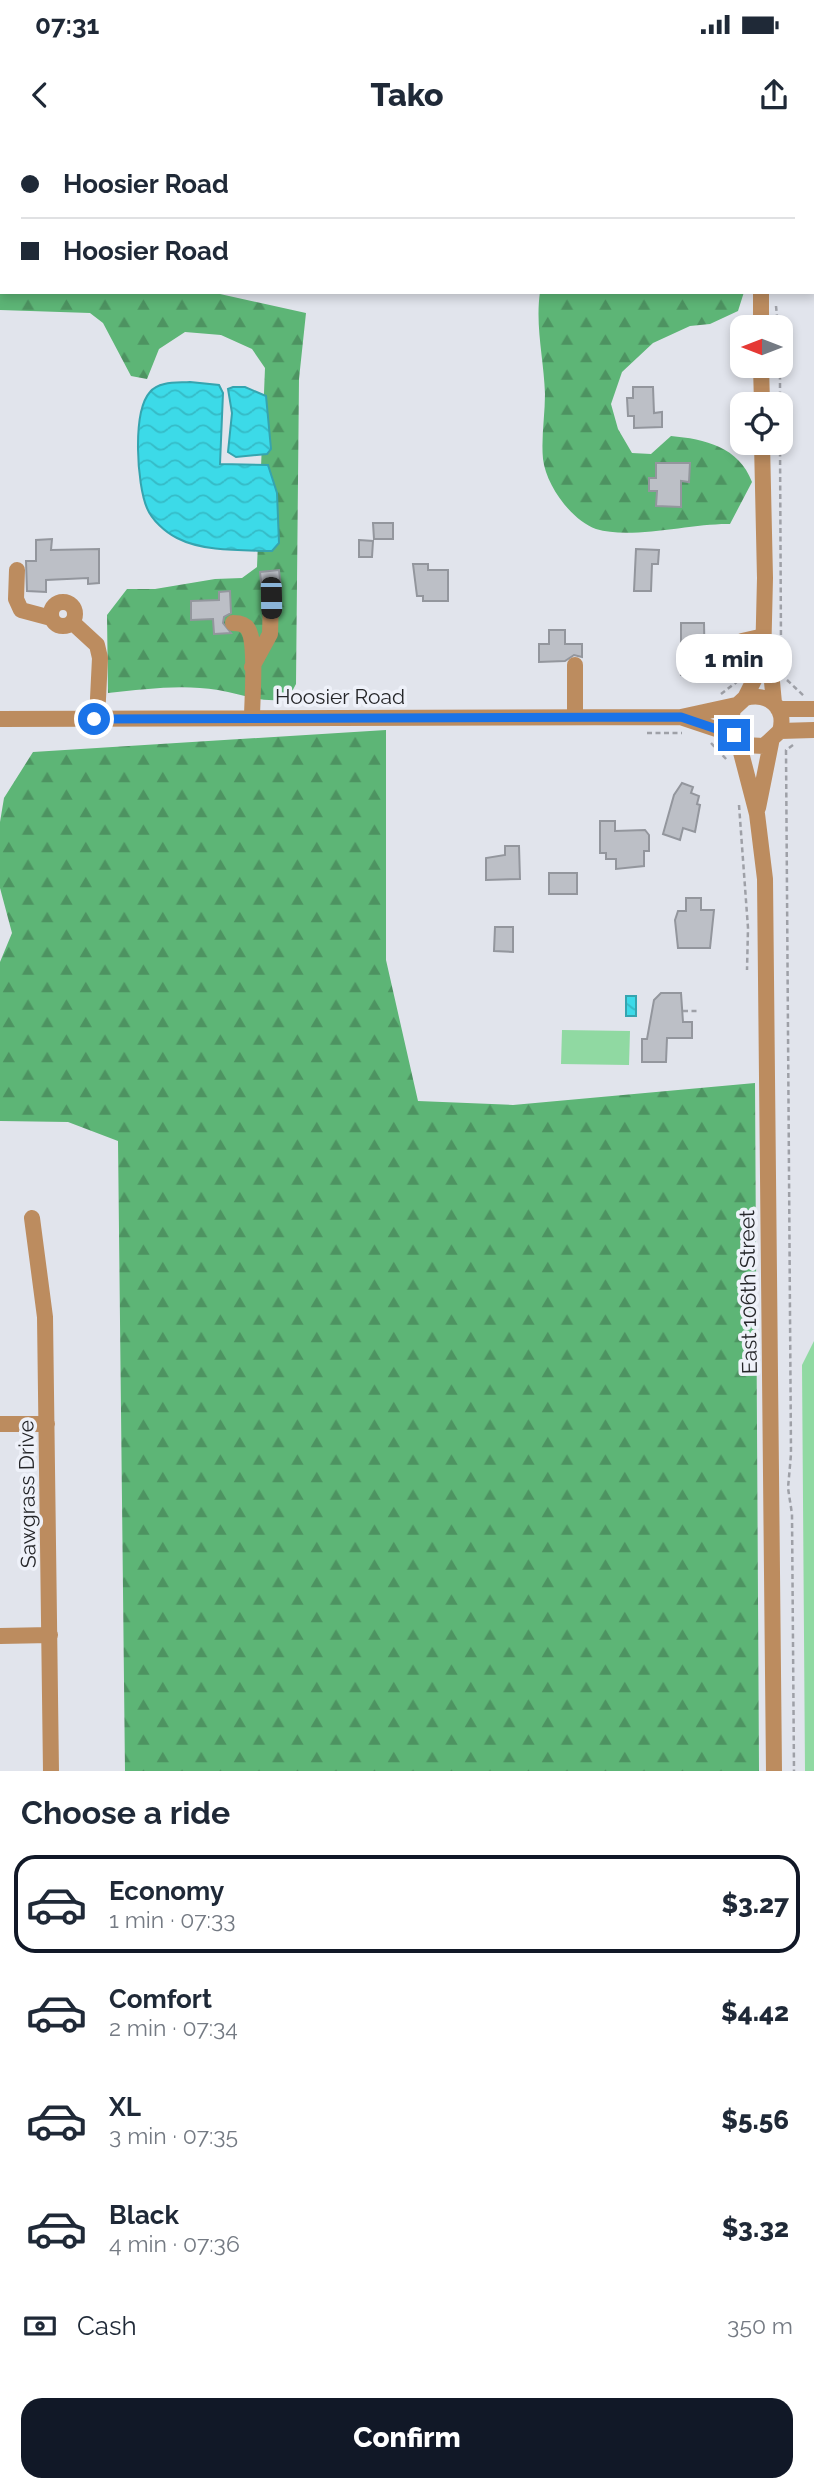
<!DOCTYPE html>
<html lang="en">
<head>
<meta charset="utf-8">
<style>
	body { margin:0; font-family:Raleway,sans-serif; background:#f2f2f3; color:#1f2937; height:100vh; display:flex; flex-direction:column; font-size:26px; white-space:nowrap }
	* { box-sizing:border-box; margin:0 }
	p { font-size:23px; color:#747a83 }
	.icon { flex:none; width:38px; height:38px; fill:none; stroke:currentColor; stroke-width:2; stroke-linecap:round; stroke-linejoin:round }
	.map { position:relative; height:1631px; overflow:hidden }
	.sheet { display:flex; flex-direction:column; background:#fff; flex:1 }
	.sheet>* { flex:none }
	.guide { position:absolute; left:0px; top:0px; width:816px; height:154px; box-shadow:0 4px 10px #0003; display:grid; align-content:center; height:154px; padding:0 21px; background:#fff }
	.needle { width:46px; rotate:270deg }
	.controls { position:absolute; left:730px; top:175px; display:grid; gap:14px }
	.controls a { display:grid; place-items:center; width:63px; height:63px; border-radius:14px; background:#fff; box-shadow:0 4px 10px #0003; font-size:35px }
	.end { position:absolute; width:32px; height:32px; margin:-16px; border:9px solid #1a73e8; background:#fff; box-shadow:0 0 0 4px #fff }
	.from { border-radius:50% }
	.bubble { position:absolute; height:49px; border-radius:21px; background:#fff; box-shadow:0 4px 10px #0003; font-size:23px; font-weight:800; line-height:49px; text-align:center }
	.car { position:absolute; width:21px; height:42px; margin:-21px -10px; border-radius:9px; box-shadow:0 0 5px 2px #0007; background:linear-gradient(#222 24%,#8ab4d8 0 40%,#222 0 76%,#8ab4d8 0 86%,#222 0) }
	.guide b { display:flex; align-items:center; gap:24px; height:66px; font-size:26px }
	.guide b+b { border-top:2px solid #e0e1e3 }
	.guide i { width:18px; height:18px; background:#1f2937 }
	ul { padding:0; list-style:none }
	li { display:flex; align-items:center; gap:21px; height:98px; margin:0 14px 10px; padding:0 7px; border:4px solid transparent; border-radius:21px }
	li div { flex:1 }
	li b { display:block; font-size:26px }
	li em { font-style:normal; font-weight:800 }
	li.current { border-color:#111827 }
	li>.icon { width:63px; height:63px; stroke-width:1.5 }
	h2 { padding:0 21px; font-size:32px; line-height:84px }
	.pay { display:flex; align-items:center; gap:18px; height:77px; padding:0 21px; font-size:26px }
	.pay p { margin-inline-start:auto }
	.cta { display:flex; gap:14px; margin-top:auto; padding:14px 21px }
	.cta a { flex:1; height:80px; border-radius:21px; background:#111827; color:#fff; font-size:28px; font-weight:800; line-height:80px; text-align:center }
	.status { display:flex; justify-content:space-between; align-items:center; height:49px; padding:0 35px; background:#fff; direction:ltr }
	.status svg { height:19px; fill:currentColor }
	header { display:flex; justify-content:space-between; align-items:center; height:91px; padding:0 21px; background:#fff; font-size:32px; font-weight:800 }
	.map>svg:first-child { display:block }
	.grass { fill:#90d9a2 }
	.forest { fill:url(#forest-firs) }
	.water { fill:url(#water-waves); stroke:#35a4af; stroke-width:2 }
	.building { fill:#bcbfc6; stroke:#93969d; stroke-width:2 }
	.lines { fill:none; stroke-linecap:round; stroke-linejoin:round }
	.path { stroke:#9ea0a7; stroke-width:2.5; stroke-dasharray:5 3.5; stroke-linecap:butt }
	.minor { stroke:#bc8c5f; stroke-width:16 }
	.route { stroke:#1a73e8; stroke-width:9 }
	.labels { text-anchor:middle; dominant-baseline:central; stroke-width:7; stroke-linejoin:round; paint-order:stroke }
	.street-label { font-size:21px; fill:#252629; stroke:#eef1f9 }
</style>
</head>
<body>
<div class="status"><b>07:31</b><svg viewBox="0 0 49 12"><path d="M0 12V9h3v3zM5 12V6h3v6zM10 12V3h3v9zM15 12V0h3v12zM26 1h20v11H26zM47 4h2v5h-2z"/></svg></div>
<header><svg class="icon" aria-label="back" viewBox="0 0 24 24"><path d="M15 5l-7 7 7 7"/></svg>Tako<svg class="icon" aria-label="share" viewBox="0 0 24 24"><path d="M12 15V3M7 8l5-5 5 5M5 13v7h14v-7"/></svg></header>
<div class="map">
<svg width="814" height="1631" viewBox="0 0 814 1631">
	<defs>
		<pattern id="forest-firs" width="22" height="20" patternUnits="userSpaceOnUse" patternTransform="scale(1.75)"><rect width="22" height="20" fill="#5db576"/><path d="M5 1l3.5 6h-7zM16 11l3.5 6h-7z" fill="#4d9361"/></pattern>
		<pattern id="water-waves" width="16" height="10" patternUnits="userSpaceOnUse" patternTransform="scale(1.75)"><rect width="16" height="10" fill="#3cdae8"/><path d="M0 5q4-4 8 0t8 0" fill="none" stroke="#35bbc7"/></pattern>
	</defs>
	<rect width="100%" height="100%" fill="#e1e4ec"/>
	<path class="grass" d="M562,890L630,891L629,925L561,924Z
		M814,1201V1631H805L802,1225Z"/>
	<path class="forest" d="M0,111L2,152H211L306,173L299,239L296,544L288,559C263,564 243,554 218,550C182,544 145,549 108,553L107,475L127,449H155L215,439L242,438L257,427L265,228L252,209L221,195L185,192L159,209L147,239L131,236L103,183L90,173L0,170Z
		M540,152H744L738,171L710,184L690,186L653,203L622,232L611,264L618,289L632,313L651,314L671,296C705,299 739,307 752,342L730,384C693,383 631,400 596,389C571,380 546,345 543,319C541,298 545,275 545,254C544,220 535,186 540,152Z
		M386,590V820L418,961L513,965L755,943L759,1631H125L118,1001L68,982L0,981V822L12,793L0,748V682L4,658L33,612Z"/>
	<path class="water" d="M190,242L219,245L223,253L220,324L268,325L277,353L279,403L272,411C242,410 204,412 177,398C165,392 152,380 147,368C137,345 132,272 150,252C159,241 177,243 190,242Z
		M233,247H245L266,256L271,309L267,314L236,317L228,312L232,273L228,249Z
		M626,856H636V876H626Z"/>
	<path class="building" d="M633,247H653L654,273L662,272V287L634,288V276H628L627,258H633Z
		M656,323H690L689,342L681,341V367L656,366L657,351H649V338H656Z
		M373,383H393V399H374Z
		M52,399L51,410L99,409V443L88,444V438L46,440V452L27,451L26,421H36V400Z
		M359,400L373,401L372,417H359Z
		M636,409L659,410L658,424H652L651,451H634Z
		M413,424H428V430H448V461H423V456H417Z
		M279,430L281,449L262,451L260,432Z
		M230,451L231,473L224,477L223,483L231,493L214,494L213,479L191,480V461L219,460V452Z
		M681,483H704L705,535H681Z
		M549,490H565V504H582V517L574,515L565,521L539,522V504H549Z
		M682,643L693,647L691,653L699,656L697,664L700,665L695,692L683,688L680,700L663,694L674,655Z
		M600,681H615V691L645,690L649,695V711H644V726L616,729V719H606V713H600Z
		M505,706H519L520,739L486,740V718L505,715Z
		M549,733H577V754H549Z
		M686,758H701V770H714L710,808H678L675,780L678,771H686Z
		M495,787H513V812L494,811Z
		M661,853H681L683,882H692V898H667L666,922H642V899H647L654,860Z"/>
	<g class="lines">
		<path class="path" d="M776,166L778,187
			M780,226V264
			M780,303L781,505
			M787,540L804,556
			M721,554L738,541
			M647,593H682
			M711,603L728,621
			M793,605L786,610L791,1314L788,1348L792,1374L794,1631
			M739,665L748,788L747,830
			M683,871H699"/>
		<path class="minor" d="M759,0V2
			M324,2V0
			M761,152V187
			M761,226L762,264
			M17,430L16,459L21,470L51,478
			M51 474a12 12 0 1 1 24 0a12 12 0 1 1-24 0Z
			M72,482L97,505L100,518L97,579
			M233,483C239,483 245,484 248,489C257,503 252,559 252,578
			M769,510L774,563
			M575,525V577
			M252,527L270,494L271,458
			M722,527L742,501L764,496
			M745,558C768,552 787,567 780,591L764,606L744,605L733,594L730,586L733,569L745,558L763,522L765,438L762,303
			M778,569H814
			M683,578L734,595
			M0,579L681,577L736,565
			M780,591L814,590
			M738,601L757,674L765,739L774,1631
			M758,668L771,603
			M32,1078L45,1177L51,1631
			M0,1284H47
			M0,1496L50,1495"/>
	</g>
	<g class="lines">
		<path class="route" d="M94,579L681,577L734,595"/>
	</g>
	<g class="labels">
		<g class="street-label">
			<text x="340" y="556">Hoosier Road</text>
			<text transform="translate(748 1152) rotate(-91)">East 106th Street</text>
			<text transform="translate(27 1354) rotate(-91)">Sawgrass Drive</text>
		</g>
	</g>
</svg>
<div class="controls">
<a><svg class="needle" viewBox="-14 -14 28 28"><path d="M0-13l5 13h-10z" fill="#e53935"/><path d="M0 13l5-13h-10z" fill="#747a83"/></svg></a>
<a><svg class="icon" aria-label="locate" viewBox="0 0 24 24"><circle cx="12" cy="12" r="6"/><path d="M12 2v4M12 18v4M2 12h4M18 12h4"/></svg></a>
</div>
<i class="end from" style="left:94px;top:579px"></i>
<i class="end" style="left:734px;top:595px"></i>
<div class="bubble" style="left:676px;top:494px;width:116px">1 min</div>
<i class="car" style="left:271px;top:458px;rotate:179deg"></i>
<div class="guide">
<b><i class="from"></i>Hoosier Road</b>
<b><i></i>Hoosier Road</b>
</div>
</div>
<section class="sheet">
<h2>Choose a ride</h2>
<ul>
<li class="current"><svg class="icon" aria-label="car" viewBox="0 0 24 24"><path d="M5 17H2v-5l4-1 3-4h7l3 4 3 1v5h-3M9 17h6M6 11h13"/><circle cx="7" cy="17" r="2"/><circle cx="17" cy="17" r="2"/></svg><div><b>Economy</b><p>1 min · 07:33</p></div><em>$3.27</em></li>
<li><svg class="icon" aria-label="car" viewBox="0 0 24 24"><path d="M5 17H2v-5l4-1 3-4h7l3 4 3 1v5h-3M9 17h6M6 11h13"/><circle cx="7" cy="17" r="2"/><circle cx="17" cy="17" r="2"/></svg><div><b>Comfort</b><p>2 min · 07:34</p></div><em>$4.42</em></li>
<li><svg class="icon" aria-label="car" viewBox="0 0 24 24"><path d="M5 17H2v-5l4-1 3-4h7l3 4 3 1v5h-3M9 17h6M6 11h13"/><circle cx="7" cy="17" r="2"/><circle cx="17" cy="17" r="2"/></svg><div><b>XL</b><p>3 min · 07:35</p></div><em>$5.56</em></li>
<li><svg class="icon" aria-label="car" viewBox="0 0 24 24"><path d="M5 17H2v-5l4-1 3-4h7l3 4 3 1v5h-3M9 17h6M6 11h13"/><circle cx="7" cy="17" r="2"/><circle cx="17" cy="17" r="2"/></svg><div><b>Black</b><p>4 min · 07:36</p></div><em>$3.32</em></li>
</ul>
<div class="pay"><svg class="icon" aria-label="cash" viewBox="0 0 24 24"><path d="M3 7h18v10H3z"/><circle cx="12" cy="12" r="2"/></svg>Cash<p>350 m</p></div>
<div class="cta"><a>Confirm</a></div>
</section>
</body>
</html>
